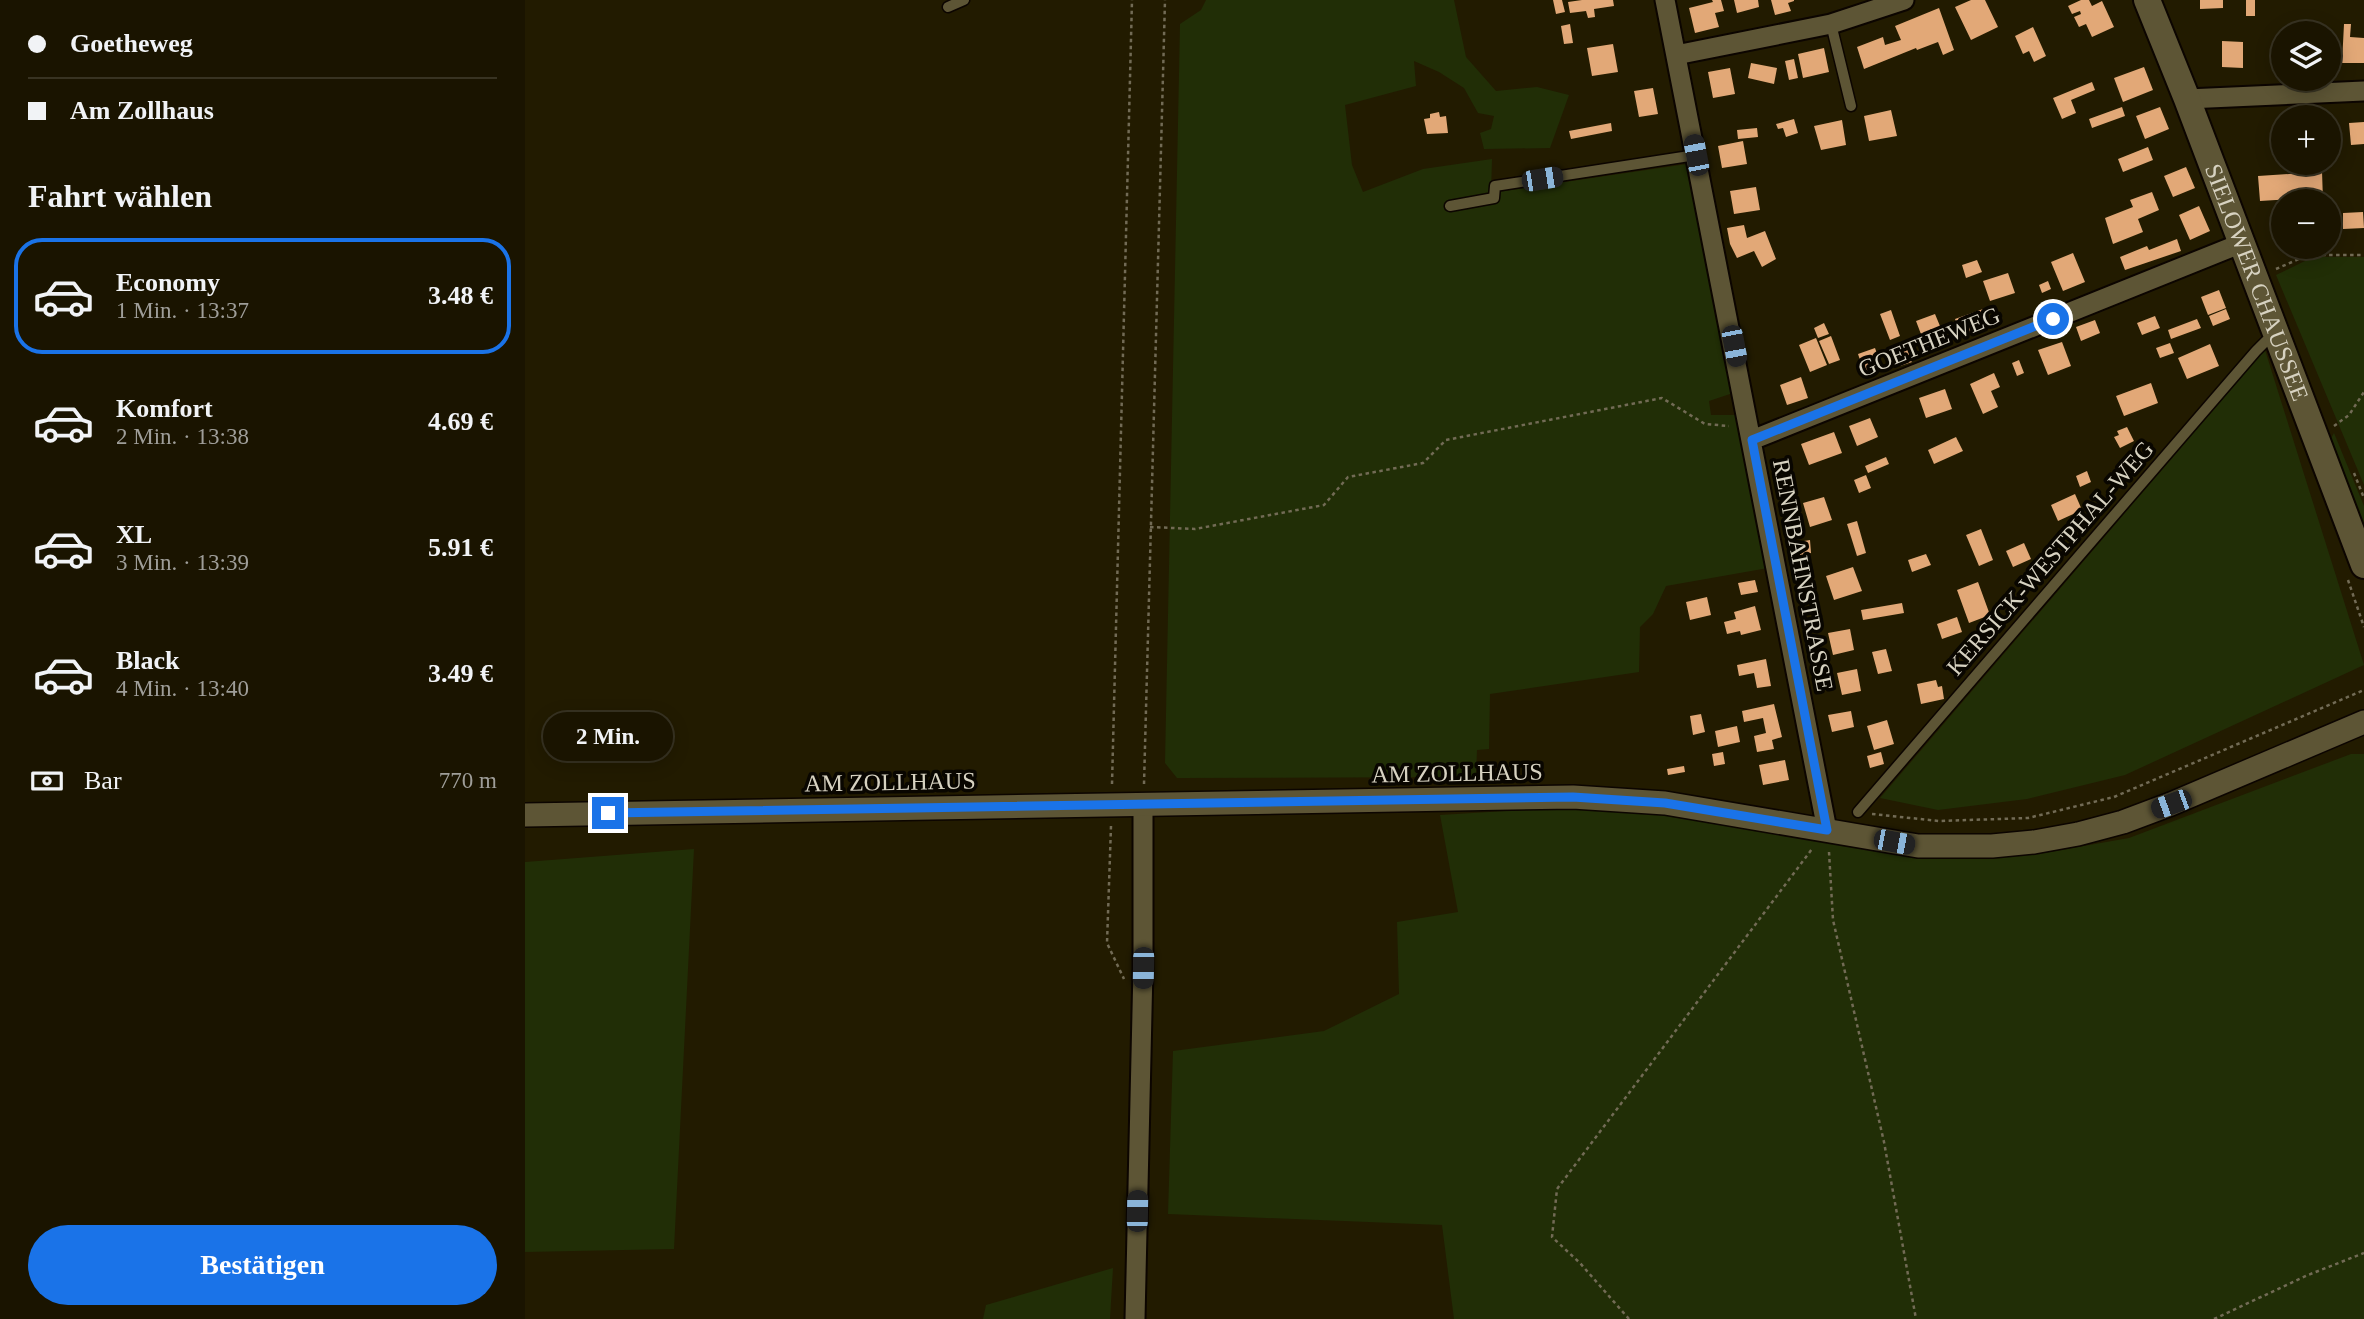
<!DOCTYPE html>
<html lang="de">
<head>
<meta charset="utf-8">
<style>
	body { margin:0; font-family:Georgia,serif; background:#27210f; color:#f1f3f6; height:100vh; display:flex; flex-direction:column; font-size:26px; white-space:nowrap }
	* { box-sizing:border-box; margin:0 }
	p { font-size:23px; color:#9f9e99 }
	.icon { flex:none; width:38px; height:38px; fill:none; stroke:currentColor; stroke-width:2; stroke-linecap:round; stroke-linejoin:round }
	.map { position:relative; flex:1; overflow:hidden }
	.panel { display:flex; flex-direction:column; background:#1a1400; width:525px }
	.panel>* { flex:none }
	.banner { display:grid; align-content:center; height:154px; padding:0 28px; background:#1a1400 }
	.fabs { position:absolute; left:1746px; top:21px; display:grid; gap:14px }
	.fabs a { display:grid; place-items:center; width:70px; height:70px; border-radius:50%; background:#1a1400; box-shadow:0 4px 18px #0003,0 0 0 2px #383322; font-size:35px }
	.end { position:absolute; width:32px; height:32px; margin:-16px; border:9px solid #1a73e8; background:#fff; box-shadow:0 0 0 4px #fff }
	.from { border-radius:50% }
	.bubble { position:absolute; height:49px; border-radius:24px; background:#1a1400; box-shadow:0 4px 18px #0003,0 0 0 2px #383322; font-size:23px; font-weight:700; line-height:49px; text-align:center }
	.car { position:absolute; width:21px; height:42px; margin:-21px -10px; border-radius:9px; box-shadow:0 0 5px 2px #0007; background:linear-gradient(#222 24%,#8ab4d8 0 40%,#222 0 76%,#8ab4d8 0 86%,#222 0) }
	.banner b { display:flex; align-items:center; gap:24px; height:66px; font-size:26px }
	.banner b+b { border-top:2px solid #383322 }
	.banner i { width:18px; height:18px; background:#f1f3f6 }
	ul { padding:0; list-style:none }
	li { display:flex; align-items:center; gap:21px; height:116px; margin:0 14px 10px; padding:0 14px; border:4px solid transparent; border-radius:28px }
	li div { flex:1 }
	li b { display:block; font-size:26px }
	li em { font-style:normal; font-weight:700 }
	li.active { border-color:#1a73e8 }
	li>.icon { width:63px; height:63px; stroke-width:1.5 }
	h2 { padding:0 28px; font-size:32px; line-height:84px }
	.pay { display:flex; align-items:center; gap:18px; height:77px; padding:0 28px; font-size:26px }
	.pay p { margin-inline-start:auto }
	.cta { display:flex; gap:14px; margin-top:auto; padding:14px 28px }
	.cta a { flex:1; height:80px; border-radius:42px; background:#1a73e8; color:#fff; font-size:28px; font-weight:700; line-height:80px; text-align:center }
	main { display:flex; flex:1; min-height:0 }
	.map>svg:first-child { display:block }
	.green { fill:#212e06 }
	.building { fill:#e2a877 }
	.lines { fill:none; stroke-linecap:round; stroke-linejoin:round }
	.service-casing { stroke:#0c0500; stroke-width:13 }
	.minor-casing { stroke:#0c0500; stroke-width:23 }
	.tertiary-casing { stroke:#0c0500; stroke-width:26 }
	.secondary-casing { stroke:#0c0500; stroke-width:30 }
	.path { stroke:#726b55; stroke-width:2.5; stroke-dasharray:3.5 3.5; stroke-linecap:butt }
	.service { stroke:#5d5535; stroke-width:10 }
	.minor { stroke:#5d5535; stroke-width:19 }
	.tertiary { stroke:#5d5535; stroke-width:23 }
	.secondary { stroke:#5d5535; stroke-width:26 }
	.route { stroke:#1a73e8; stroke-width:9 }
	.labels { text-anchor:middle; dominant-baseline:central; stroke-width:7; stroke-linejoin:round; paint-order:stroke }
	.street-label { font-size:24px; fill:#d7d2c1; stroke:#090600 }
</style>
</head>
<body>
<main>
<section class="panel">
<div class="banner">
<b><i class="from"></i>Goetheweg</b>
<b><i></i>Am Zollhaus</b>
</div>
<h2>Fahrt wählen</h2>
<ul>
<li class="active"><svg class="icon" aria-label="car" viewBox="0 0 24 24"><path d="M5 17H2v-5l4-1 3-4h7l3 4 3 1v5h-3M9 17h6M6 11h13"/><circle cx="7" cy="17" r="2"/><circle cx="17" cy="17" r="2"/></svg><div><b>Economy</b><p>1 Min. · 13:37</p></div><em>3.48 €</em></li>
<li><svg class="icon" aria-label="car" viewBox="0 0 24 24"><path d="M5 17H2v-5l4-1 3-4h7l3 4 3 1v5h-3M9 17h6M6 11h13"/><circle cx="7" cy="17" r="2"/><circle cx="17" cy="17" r="2"/></svg><div><b>Komfort</b><p>2 Min. · 13:38</p></div><em>4.69 €</em></li>
<li><svg class="icon" aria-label="car" viewBox="0 0 24 24"><path d="M5 17H2v-5l4-1 3-4h7l3 4 3 1v5h-3M9 17h6M6 11h13"/><circle cx="7" cy="17" r="2"/><circle cx="17" cy="17" r="2"/></svg><div><b>XL</b><p>3 Min. · 13:39</p></div><em>5.91 €</em></li>
<li><svg class="icon" aria-label="car" viewBox="0 0 24 24"><path d="M5 17H2v-5l4-1 3-4h7l3 4 3 1v5h-3M9 17h6M6 11h13"/><circle cx="7" cy="17" r="2"/><circle cx="17" cy="17" r="2"/></svg><div><b>Black</b><p>4 Min. · 13:40</p></div><em>3.49 €</em></li>
</ul>
<div class="pay"><svg class="icon" aria-label="cash" viewBox="0 0 24 24"><path d="M3 7h18v10H3z"/><circle cx="12" cy="12" r="2"/></svg>Bar<p>770 m</p></div>
<div class="cta"><a>Bestätigen</a></div>
</section>
<div class="map">
<svg width="1839" height="1319" viewBox="0 0 1839 1319">
	<rect width="100%" height="100%" fill="#221b00"/>
	<path class="green" d="M681,0H929L941,57L971,91L1012,87L1044,95L1025,148L959,149L955,133L966,129L969,116L953,113L939,88L914,72L889,61L891,86L820,105L827,165L838,192L898,169L967,159L966,193L1162,164L1208,393L1184,401L1186,415H1213L1243,568L1141,586L1128,614L1115,627L1114,672L965,694L964,749L952,750L951,777L652,778L640,763L655,24L676,10Z
		M1788,257H1839V485L1751,275Z
		M1740,350L1839,665L1600,775L1502,799L1413,810L1355,798Z
		M1809,433L1839,506V525L1805,440Z
		M1826,754H1839V1319H929L917,1225L643,1214L648,1051L799,1031L874,994L872,922L933,912L915,815L1063,806L1181,817L1296,839L1435,859L1519,853L1604,838Z
		M169,849L149,1249L0,1252V862Z
		M588,1268L585,1319H458L461,1305Z"/>
	<path class="building" d="M1028,0H1037L1040,12L1031,14Z
		M1057,0H1088L1089,6L1069,9L1070,17L1063,18L1061,11L1045,13L1043,2Z
		M1187,0H1196L1199,11L1190,13L1194,27L1170,33L1164,8L1188,2Z
		M1209,0H1233L1234,7L1212,13Z
		M1246,0H1269V1L1263,3L1266,11L1250,15Z
		M1446,0H1460L1473,27L1446,40L1430,7Z
		M1556,0H1564L1567,6L1577,1L1589,27L1567,37L1561,24L1554,27L1549,17L1556,14L1555,11L1547,14L1543,6Z
		M1675,0H1698V8L1675,9Z
		M1721,0H1730V16H1721Z
		M1414,8L1429,50L1418,55L1413,42L1392,50L1391,48L1339,69L1332,47L1358,37L1360,45L1376,40L1370,26Z
		M1045,24L1048,43L1039,44L1036,26Z
		M1819,24H1826L1825,37L1839,38V63H1817Z
		M1508,27L1521,56L1509,62L1504,51L1498,54L1490,36Z
		M1697,41L1718,42V68L1697,67Z
		M1088,44L1093,72L1067,76L1062,48Z
		M1749,47H1759V67H1749Z
		M1299,48L1304,72L1278,78L1273,54Z
		M1269,59L1273,78L1264,80L1260,61Z
		M1226,63L1252,68L1249,84L1223,78Z
		M1619,67L1628,90L1598,102L1589,78Z
		M1205,68L1210,94L1188,98L1183,72Z
		M1567,82L1570,90L1546,100L1551,113L1537,119L1528,98Z
		M1128,88L1133,114L1114,117L1109,91Z
		M1597,107L1600,116L1567,128L1564,119Z
		M1635,107L1644,129L1620,139L1611,116Z
		M1366,110L1372,136L1344,141L1339,116Z
		M914,112L915,117L921,116L923,133L902,134L899,119L905,118V114Z
		M1269,119L1273,133L1261,137L1258,128L1253,129L1251,124Z
		M1317,120L1321,145L1296,150L1289,126Z
		M1839,122V144L1826,145L1824,123Z
		M1086,123L1087,131L1046,139L1044,131Z
		M1749,127H1759V153L1750,154Z
		M1232,128L1233,137L1213,139L1212,130Z
		M1218,141L1222,164L1197,168L1193,146Z
		M1623,147L1628,160L1598,172L1593,159Z
		M1792,165V171H1797L1798,201H1768V199L1735,201L1733,176L1778,173V166Z
		M1661,167L1670,188L1648,197L1639,176Z
		M1231,187L1235,210L1209,214L1205,191Z
		M1627,192L1634,210L1613,219L1618,232L1588,244L1580,218L1608,207L1605,200Z
		M1674,206L1685,231L1665,240L1654,215Z
		M1838,212L1839,228L1818,229V213Z
		M1219,225L1222,238L1240,231L1251,259L1237,267L1229,251L1212,258L1205,244L1202,228Z
		M1652,239L1656,251L1600,270L1595,257L1622,246L1624,250Z
		M1548,253L1560,282L1538,291L1526,262Z
		M1452,260L1457,272L1441,278L1437,265Z
		M1483,273L1490,293L1465,301L1458,281Z
		M1523,281L1526,289L1517,293L1514,285Z
		M1694,290L1701,308L1683,315L1676,297Z
		M1458,309L1464,325L1436,336L1430,319Z
		M1701,309L1705,319L1688,326L1684,316Z
		M1366,310L1375,336L1365,340L1355,314Z
		M1410,314L1422,343L1402,350L1391,321Z
		M1630,316L1635,328L1617,335L1612,323Z
		M1672,319L1676,328L1646,339L1643,330Z
		M1570,320L1575,333L1556,341L1551,327Z
		M1299,323L1304,334L1293,338L1289,328Z
		M1306,336L1315,360L1304,364L1294,341Z
		M1291,338L1302,365L1285,372L1274,345Z
		M1537,342L1546,366L1523,375L1513,350Z
		M1645,343L1649,353L1635,358L1631,348Z
		M1381,344L1387,362L1375,366L1369,347Z
		M1685,344L1694,366L1662,379L1653,358Z
		M1350,348L1357,368L1340,375L1333,354Z
		M1494,360L1499,373L1492,376L1487,363Z
		M1469,373L1475,387L1466,391L1473,407L1458,414L1445,384Z
		M1276,377L1283,398L1262,405L1255,385Z
		M1626,383L1633,403L1599,416L1591,396Z
		M1420,389L1427,409L1401,418L1394,398Z
		M1345,418L1353,437L1332,446L1324,426Z
		M1602,427L1609,441L1595,448L1589,437L1594,435L1592,431Z
		M1309,432L1317,453L1284,465L1276,444Z
		M1431,437L1438,451L1409,464L1403,450Z
		M1361,457L1364,464L1343,473L1340,466Z
		M1562,471L1566,482L1555,487L1551,476Z
		M1341,475L1346,488L1334,493L1329,480Z
		M1550,494L1557,510L1533,521L1526,505Z
		M1299,497L1307,520L1285,527L1278,503Z
		M1332,521L1341,553L1332,556L1322,524Z
		M1456,529L1468,560L1454,566L1441,535Z
		M1285,540L1286,553L1275,555L1273,542Z
		M1499,543L1506,559L1488,567L1481,551Z
		M1401,554L1406,565L1387,572L1383,560Z
		M1328,567L1337,591L1309,600L1301,576Z
		M1230,580L1233,592L1216,595L1213,583Z
		M1453,582L1465,615L1444,623L1432,590Z
		M1182,597L1186,615L1165,620L1161,602Z
		M1377,603L1379,613L1338,620L1336,610Z
		M1230,606L1236,630L1216,635L1215,631L1202,634L1199,622L1211,619L1209,612Z
		M1432,617L1437,632L1417,639L1412,624Z
		M1325,629L1329,650L1308,655L1303,633Z
		M1361,649L1367,671L1353,674L1347,652Z
		M1241,659L1246,686L1232,688L1229,673L1214,676L1212,665Z
		M1332,669L1336,691L1317,695L1312,673Z
		M1411,680L1413,687L1417,686L1419,699L1396,704L1392,684Z
		M1249,704L1257,737L1247,740L1249,749L1232,752L1229,736L1241,733L1238,718L1219,722L1217,711Z
		M1326,711L1329,727L1307,732L1303,715Z
		M1176,714L1180,732L1168,735L1165,716Z
		M1362,720L1369,744L1349,750L1342,726Z
		M1212,726L1215,742L1193,747L1190,731Z
		M1198,752L1200,764L1189,766L1187,754Z
		M1356,752L1359,764L1345,768L1342,756Z
		M1260,760L1264,780L1238,785L1234,765Z
		M1159,766L1160,772L1143,775L1142,769Z"/>
	<g class="lines">
		<defs>
			<path id="service" d="M423,7L439,0
				M1306,24L1326,106
				M925,206L969,198L970,186L1171,155
				M1333,812L1731,351L1741,341L1752,336"/>
			<path id="minor" d="M1140,0L1302,830
				M1151,55L1306,24L1379,0
				M1662,99L1839,91
				M1227,440L1717,243
				M610,1319L618,968V804"/>
			<path id="tertiary" d="M0,815L1048,797L1140,803L1393,846H1467L1509,842L1553,834L1598,822L1646,804L1839,722"/>
			<g id="secondary">
				<path id="s1" d="M1622,0L1662,99L1839,565"/>
			</g>
		</defs>
		<use href="#service" class="service-casing"/>
		<use href="#minor" class="minor-casing"/>
		<use href="#tertiary" class="tertiary-casing"/>
		<use href="#secondary" class="secondary-casing"/>
		<path class="path" d="M1751,269L1783,255H1839
			M1809,426L1824,415L1839,392
			M1829,473L1839,498
			M625,527L670,529L799,505L823,477L898,463L921,440L1137,398L1180,424L1204,426
			M1823,580L1839,627
			M587,784L607,0
			M619,784L640,0
			M1347,814L1414,821L1503,818L1589,797L1839,690
			M586,826L582,943L599,979
			M1304,852L1308,920L1359,1142L1391,1319
			M1104,1319L1055,1263L1027,1237L1032,1189L1287,849
			M1689,1319L1783,1275L1839,1253"/>
		<use href="#service" class="service"/>
		<use href="#minor" class="minor"/>
		<use href="#tertiary" class="tertiary"/>
		<use href="#secondary" class="secondary"/>
	</g>
	<g class="lines">
		<path class="route" d="M83,813L1048,797L1140,803L1302,830L1227,440L1528,319"/>
	</g>
	<g class="labels">
		<g class="street-label">
			<text stroke="none"><textPath href="#s1" startOffset="303">SIELOWER CHAUSSEE</textPath></text>
			<text transform="translate(1404 342) rotate(-22)">GOETHEWEG</text>
			<text transform="translate(1525 558) rotate(-49)">KERSICK-WESTPHAL-WEG</text>
			<text transform="translate(1278 575) rotate(79)">RENNBAHNSTRASSE</text>
			<text transform="translate(932 773) rotate(-1)">AM ZOLLHAUS</text>
			<text transform="translate(365 782) rotate(-1)">AM ZOLLHAUS</text>
		</g>
	</g>
</svg>
<div class="fabs">
<a><svg class="icon" aria-label="layers" viewBox="0 0 24 24"><path d="M12 4l9 5-9 5-9-5zM3 14l9 5 9-5"/></svg></a>
<a>+</a>
<a>−</a>
</div>
<i class="end from" style="left:1528px;top:319px"></i>
<i class="end" style="left:83px;top:813px"></i>
<div class="bubble" style="left:18px;top:712px;width:130px">2 Min.</div>
<i class="car" style="left:1171px;top:155px;rotate:349deg"></i>
<i class="car" style="left:1017px;top:179px;rotate:81deg"></i>
<i class="car" style="left:1209px;top:346px;rotate:169deg"></i>
<i class="car" style="left:1646px;top:804px;rotate:250deg"></i>
<i class="car" style="left:1369px;top:842px;rotate:101deg"></i>
<i class="car" style="left:618px;top:968px;rotate:181deg"></i>
<i class="car" style="left:612px;top:1211px;rotate:1deg"></i>
</div>
</main>
</body>
</html>
